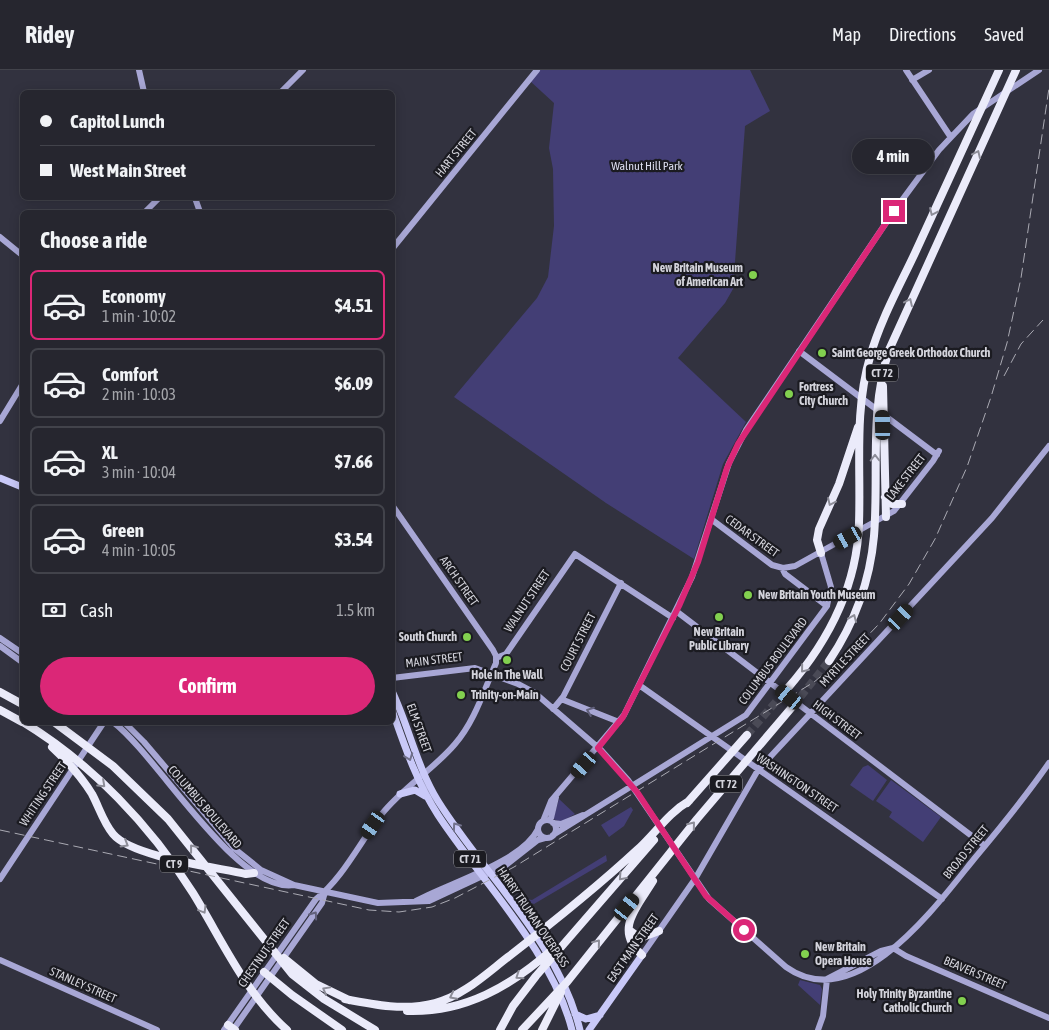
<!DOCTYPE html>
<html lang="en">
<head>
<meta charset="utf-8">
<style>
	body { margin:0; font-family:"Asap Condensed",sans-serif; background:#2e2e37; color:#f1f3f6; height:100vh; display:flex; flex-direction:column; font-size:19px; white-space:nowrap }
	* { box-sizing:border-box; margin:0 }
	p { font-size:16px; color:#a4a5aa }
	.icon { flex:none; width:28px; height:28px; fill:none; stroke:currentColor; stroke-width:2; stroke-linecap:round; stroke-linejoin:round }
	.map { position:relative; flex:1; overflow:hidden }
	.side { position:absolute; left:20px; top:140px; width:375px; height:515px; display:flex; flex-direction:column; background:#26262f; border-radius:8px; box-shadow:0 2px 12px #0003,0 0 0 1px #42434b }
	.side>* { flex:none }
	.guide { position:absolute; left:20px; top:20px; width:375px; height:110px; border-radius:8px; box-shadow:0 2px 12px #0003,0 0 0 1px #42434b; display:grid; align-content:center; height:110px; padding:0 20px; background:#26262f }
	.end { position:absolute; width:22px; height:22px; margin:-11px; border:6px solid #db2777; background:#fff; box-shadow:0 0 0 2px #fff }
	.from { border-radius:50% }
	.bubble { position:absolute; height:35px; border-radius:18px; background:#26262f; box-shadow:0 2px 12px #0003,0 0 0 1px #42434b; font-size:16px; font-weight:700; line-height:35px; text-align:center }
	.car { position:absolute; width:15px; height:30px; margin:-15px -8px; border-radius:6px; box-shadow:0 0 4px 1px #0007; background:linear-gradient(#222 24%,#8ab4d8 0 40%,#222 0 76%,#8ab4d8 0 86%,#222 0) }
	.guide b { display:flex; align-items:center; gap:18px; height:48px; font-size:19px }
	.guide b+b { border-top:1px solid #42434b }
	.guide i { width:12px; height:12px; background:#f1f3f6 }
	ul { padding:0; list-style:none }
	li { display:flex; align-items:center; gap:15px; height:70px; margin:0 10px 8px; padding:0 10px; border:2px solid #42434b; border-radius:8px }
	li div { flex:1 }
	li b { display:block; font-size:19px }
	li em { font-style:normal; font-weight:700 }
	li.current { border-color:#db2777 }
	li>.icon { width:45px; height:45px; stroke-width:1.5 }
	h2 { padding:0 20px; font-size:22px; line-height:60px }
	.pay { display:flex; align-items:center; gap:12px; height:55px; padding:0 20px; font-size:19px }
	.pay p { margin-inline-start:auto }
	.primary-button { display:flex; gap:10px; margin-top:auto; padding:10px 20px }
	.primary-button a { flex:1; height:58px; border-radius:30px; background:#db2777; color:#fff; font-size:20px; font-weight:700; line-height:58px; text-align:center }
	header { display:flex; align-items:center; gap:30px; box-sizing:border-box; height:70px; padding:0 25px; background:#26262f; border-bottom:1px solid #42434b }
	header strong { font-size:24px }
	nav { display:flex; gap:28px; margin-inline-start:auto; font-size:18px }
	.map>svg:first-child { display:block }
	.green { fill:#433e75 }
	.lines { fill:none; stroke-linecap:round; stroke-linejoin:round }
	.highway-tunnel { stroke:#4a4a56; stroke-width:8; stroke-dasharray:8 4; stroke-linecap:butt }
	.secondary { stroke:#a8a7d5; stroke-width:6 }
	.primary { stroke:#c9c9f8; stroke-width:7 }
	.highway { stroke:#ebebfa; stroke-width:8 }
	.rail { stroke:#aaaab3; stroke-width:1; stroke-dasharray:10 5; stroke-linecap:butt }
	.oneway { stroke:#8d8d98 }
	.oneway2 { stroke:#62617b }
	.oneway3 { stroke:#72728c }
	.route { stroke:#db2777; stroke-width:6 }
	.poi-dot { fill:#82d04f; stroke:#1b1b21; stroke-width:2 }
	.labels { text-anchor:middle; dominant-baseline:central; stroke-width:4.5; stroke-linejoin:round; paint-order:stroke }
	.shield { fill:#1b1b21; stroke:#9c9ca3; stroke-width:1 }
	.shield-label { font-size:11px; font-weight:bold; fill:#d3d3db }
	.street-label { font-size:12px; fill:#d3d3db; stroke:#1b1b21 }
	.park-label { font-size:12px; fill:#dcddef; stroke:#1b1b21 }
	.poi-label { font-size:12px; font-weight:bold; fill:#d3d3db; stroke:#1b1b21; text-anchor:start }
</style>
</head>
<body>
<header>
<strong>Ridey</strong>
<nav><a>Map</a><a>Directions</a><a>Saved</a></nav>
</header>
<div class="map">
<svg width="1049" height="960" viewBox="0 0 1049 960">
	<rect width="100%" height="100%" fill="#32323f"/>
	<path class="green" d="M539,0H750L770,41L745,56L733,219L725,233L678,288L746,352L723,394L694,489L606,433L454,327L537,228L548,207L554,156L553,99L549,78L554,33L530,11Z
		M868,695L887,710L873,731L850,715L863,697Z
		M891,710L941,747L923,772L889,747L892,742L876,731Z
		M559,729L575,744L561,752L553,749Z
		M631,737L633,740L624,756L609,767L601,755Z
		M606,785L607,791L534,834L526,831L519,822L515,821L520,820L526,829L532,830Z
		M800,910L820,915L822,919L820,935L798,915Z"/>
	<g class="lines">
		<path class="highway-tunnel" d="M793,636L829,591
			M747,665L787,619"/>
		<path class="secondary" d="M139,0L144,22
			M906,0L950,66
			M912,10L929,0
			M281,22L303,0
			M195,128L200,142
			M145,142L159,128
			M0,167L22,185
			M392,179L537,0
			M799,281L937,385
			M0,351L22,315
			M711,449L772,495L783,498L795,496L894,441L933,391L939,381
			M782,498L785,504L827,536
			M676,541L985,776
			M0,568L22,583
			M0,576L22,592
			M496,588L506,584L575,484L673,548
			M392,608L475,598L518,614L535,623L601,680L628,710L709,829L786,897C856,947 936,836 974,789C1000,758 1026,726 1049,693
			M639,615L942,829
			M561,629L619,652
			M553,639L563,627L621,513
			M113,652C158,686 237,824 294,815L378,833L429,831L506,795L538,770L545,768
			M124,652L144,672L235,779L261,800L294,815
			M551,748L556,727
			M538 759a9 9 0 1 1 18 0a9 9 0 1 1-18 0Z
			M543,751L551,731L624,645L692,507L729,393L746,360L894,141L939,80L973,44L1039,0
			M553,753L561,754L583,745
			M553,765L746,645L827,536L831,517L821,483
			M0,809L104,652
			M416,831C449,813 522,792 538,759
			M893,878L906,886L1049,948
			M642,885L695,809L758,700L992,448L1049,376
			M0,890L157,960
			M827,909L881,881L893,878
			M224,960L316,829C343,808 360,772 381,745C402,718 433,700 455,674C475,651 484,620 496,593V586L493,580L392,435
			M233,960L322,833L325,822
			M818,960L823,946L827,909"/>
		<path class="primary" d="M0,408L22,417
			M392,621C409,657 417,697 438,731C485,806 558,871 580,960
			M392,640C405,677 417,713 438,745C482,812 552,881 572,960
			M400,724L415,720L425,726
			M575,944L586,949L600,945
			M589,960L642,885"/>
		<path class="highway" d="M883,316L886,447
			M885,427L892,434H902
			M821,483L817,470L819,459L839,414L858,357
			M829,591C854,554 870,510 874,466C879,403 869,342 889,280L1016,0
			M787,619C828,572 857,517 859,453C861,397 854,341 870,287C880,251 899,217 915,183C943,122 971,61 999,0
			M0,622L22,634
			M0,640L22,652
			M23,652C92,694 150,755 193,823C222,870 245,923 287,960
			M54,652L113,696L168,749L292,904L324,929L375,960
			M52,677C67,691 81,706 92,724C99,737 103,752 113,764C132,787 215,797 246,804L254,803
			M687,733L747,665
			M629,860L640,868L659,861
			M642,885C613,860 638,836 653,811
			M284,888L316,914L349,930
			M264,902L292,925L342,960
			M345,929C375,935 405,941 435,933C463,926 486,904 508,887C552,853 596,818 637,780C655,764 668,743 689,731
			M407,941C465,943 511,916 553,879
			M228,955L235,960
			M500,960L513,936L536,906L654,770
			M522,960L567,912L697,749L793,636
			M542,960L561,922"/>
		<path class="rail" d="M1004,306L1021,274L1043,250
			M0,760L369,840L399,842L432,837L455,828L514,797L814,612L852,582L879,554L909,514L935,469L967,397L991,327L1007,273L1021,208L1049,18"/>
	</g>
	<defs><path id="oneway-chevron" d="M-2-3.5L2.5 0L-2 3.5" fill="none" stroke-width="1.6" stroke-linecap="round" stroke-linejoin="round" transform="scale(1.25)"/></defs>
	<g class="oneway">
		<use href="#oneway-chevron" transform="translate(977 84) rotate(-65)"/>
		<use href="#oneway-chevron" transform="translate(933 142) rotate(115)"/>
		<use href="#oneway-chevron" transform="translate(909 232) rotate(-65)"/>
		<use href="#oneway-chevron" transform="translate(875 388) rotate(-90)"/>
		<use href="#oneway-chevron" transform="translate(831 432) rotate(115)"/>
		<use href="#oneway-chevron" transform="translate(853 548) rotate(-67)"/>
		<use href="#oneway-chevron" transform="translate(804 599) rotate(129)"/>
		<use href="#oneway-chevron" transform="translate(102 714) rotate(43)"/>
		<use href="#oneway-chevron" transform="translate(692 755) rotate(-51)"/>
		<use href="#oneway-chevron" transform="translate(125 774) rotate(31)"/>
		<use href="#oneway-chevron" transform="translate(193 778) rotate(-128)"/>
		<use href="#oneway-chevron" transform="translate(622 807) rotate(132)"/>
		<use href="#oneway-chevron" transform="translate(203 840) rotate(59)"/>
		<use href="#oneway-chevron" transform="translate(597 873) rotate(-51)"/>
		<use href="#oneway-chevron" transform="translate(519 906) rotate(146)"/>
		<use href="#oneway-chevron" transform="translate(326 920) rotate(-151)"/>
		<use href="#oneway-chevron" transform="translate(453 926) rotate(153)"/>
	</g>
	<g class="oneway2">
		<use href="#oneway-chevron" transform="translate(590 641) rotate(-159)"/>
		<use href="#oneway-chevron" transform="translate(314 845) rotate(-55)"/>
	</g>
	<g class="oneway3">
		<use href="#oneway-chevron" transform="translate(409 687) rotate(70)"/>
		<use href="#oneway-chevron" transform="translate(456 756) rotate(-126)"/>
	</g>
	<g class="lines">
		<path class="route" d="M744,860L706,826L637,722L598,678L623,647L679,536L698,492L727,398L738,374L894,141"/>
	</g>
	<g class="poi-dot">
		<circle cx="753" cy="205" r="5"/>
		<circle cx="822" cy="283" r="5"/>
		<circle cx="789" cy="324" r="5"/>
		<circle cx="748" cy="525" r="5"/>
		<circle cx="719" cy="547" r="5"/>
		<circle cx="467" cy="567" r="5"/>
		<circle cx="507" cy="590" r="5"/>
		<circle cx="461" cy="625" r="5"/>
		<circle cx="805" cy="884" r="5"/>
		<circle cx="962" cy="931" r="5"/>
	</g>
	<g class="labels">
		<g class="shield">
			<rect x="866" y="294.5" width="32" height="17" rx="4"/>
			<rect x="710" y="705.5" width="32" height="17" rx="4"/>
			<rect x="454" y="780.5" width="32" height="17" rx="4"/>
			<rect x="160" y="785.5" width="28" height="17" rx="4"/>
		</g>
		<g class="shield-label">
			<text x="882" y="303">CT 72</text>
			<text x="726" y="714">CT 72</text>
			<text x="470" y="789">CT 71</text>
			<text x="174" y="794">CT 9</text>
		</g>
		<g class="street-label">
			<text transform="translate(456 83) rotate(-51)">HART STREET</text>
			<text transform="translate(906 407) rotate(-52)">LAKE STREET</text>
			<text transform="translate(752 466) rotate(36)">CEDAR STREET</text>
			<text transform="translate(459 511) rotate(55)">ARCH STREET</text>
			<text transform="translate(527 531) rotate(-56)">WALNUT STREET</text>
			<text transform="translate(578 572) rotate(-63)">COURT STREET</text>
			<text transform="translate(434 590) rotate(-7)">MAIN STREET</text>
			<text transform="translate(845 590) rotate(-47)">MYRTLE STREET</text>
			<text transform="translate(773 591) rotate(-53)">COLUMBUS BOULEVARD</text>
			<text transform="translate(837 650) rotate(37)">HIGH STREET</text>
			<text transform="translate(419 658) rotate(70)">ELM STREET</text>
			<text transform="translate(797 713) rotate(34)">WASHINGTON STREET</text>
			<text transform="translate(43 724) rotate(-56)">WHITING STREET</text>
			<text transform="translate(205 737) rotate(49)">COLUMBUS BOULEVARD</text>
			<text transform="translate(966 782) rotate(-51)">BROAD STREET</text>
			<text transform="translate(533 847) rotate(56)">HARRY TRUMAN OVERPASS</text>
			<text transform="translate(633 878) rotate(-55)">EAST MAIN STREET</text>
			<text transform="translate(264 883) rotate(-55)">CHESTNUT STREET</text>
			<text transform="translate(975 903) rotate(23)">BEAVER STREET</text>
			<text transform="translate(83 915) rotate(24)">STANLEY STREET</text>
		</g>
		<g class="park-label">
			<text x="647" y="96">Walnut Hill Park</text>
		</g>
		<g class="poi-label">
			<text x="743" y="198" text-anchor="end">New Britain Museum<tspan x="743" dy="14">of American Art</tspan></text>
			<text x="832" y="283">Saint George Greek Orthodox Church</text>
			<text x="799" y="317">Fortress<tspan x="799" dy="14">City Church</tspan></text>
			<text x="758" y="525">New Britain Youth Museum</text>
			<text x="719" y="562" text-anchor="middle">New Britain<tspan x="719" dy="14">Public Library</tspan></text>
			<text x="457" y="567" text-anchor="end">South Church</text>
			<text x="507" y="605" text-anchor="middle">Hole In The Wall</text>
			<text x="471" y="625">Trinity-on-Main</text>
			<text x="815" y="877">New Britain<tspan x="815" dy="14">Opera House</tspan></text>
			<text x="952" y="924" text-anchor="end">Holy Trinity Byzantine<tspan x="952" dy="14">Catholic Church</tspan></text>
		</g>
	</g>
</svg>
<i class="end from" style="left:744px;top:860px"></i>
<i class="end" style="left:894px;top:141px"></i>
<div class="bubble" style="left:852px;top:69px;width:82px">4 min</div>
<i class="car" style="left:883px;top:355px;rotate:359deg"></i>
<i class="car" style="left:848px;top:468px;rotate:241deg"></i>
<i class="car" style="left:901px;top:547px;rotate:43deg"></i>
<i class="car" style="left:789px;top:627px;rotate:309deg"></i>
<i class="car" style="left:584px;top:695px;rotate:221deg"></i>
<i class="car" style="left:373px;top:755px;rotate:215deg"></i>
<i class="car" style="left:627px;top:837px;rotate:39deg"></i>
<div class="guide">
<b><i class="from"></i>Capitol Lunch</b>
<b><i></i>West Main Street</b>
</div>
<section class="side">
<h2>Choose a ride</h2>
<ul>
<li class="current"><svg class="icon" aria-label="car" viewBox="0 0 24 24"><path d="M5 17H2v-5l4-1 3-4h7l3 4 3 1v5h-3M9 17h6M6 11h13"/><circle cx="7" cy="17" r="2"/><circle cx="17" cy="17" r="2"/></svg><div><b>Economy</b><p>1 min · 10:02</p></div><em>$4.51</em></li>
<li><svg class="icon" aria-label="car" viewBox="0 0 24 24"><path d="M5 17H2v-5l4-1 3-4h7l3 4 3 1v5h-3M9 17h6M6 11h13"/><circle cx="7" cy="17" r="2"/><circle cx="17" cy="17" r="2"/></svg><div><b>Comfort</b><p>2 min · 10:03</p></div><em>$6.09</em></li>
<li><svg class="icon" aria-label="car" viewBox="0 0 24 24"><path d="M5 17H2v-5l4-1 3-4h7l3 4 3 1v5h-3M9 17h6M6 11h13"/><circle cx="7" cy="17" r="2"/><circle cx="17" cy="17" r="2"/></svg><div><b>XL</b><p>3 min · 10:04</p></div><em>$7.66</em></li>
<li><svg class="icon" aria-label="car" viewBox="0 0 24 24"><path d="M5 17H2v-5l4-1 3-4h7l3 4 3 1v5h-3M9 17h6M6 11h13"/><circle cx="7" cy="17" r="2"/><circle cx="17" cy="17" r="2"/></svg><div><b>Green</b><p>4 min · 10:05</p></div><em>$3.54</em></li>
</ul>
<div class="pay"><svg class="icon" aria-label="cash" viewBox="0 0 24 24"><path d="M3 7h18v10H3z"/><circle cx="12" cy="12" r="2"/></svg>Cash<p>1.5 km</p></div>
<div class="primary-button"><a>Confirm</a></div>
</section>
</div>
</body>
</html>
